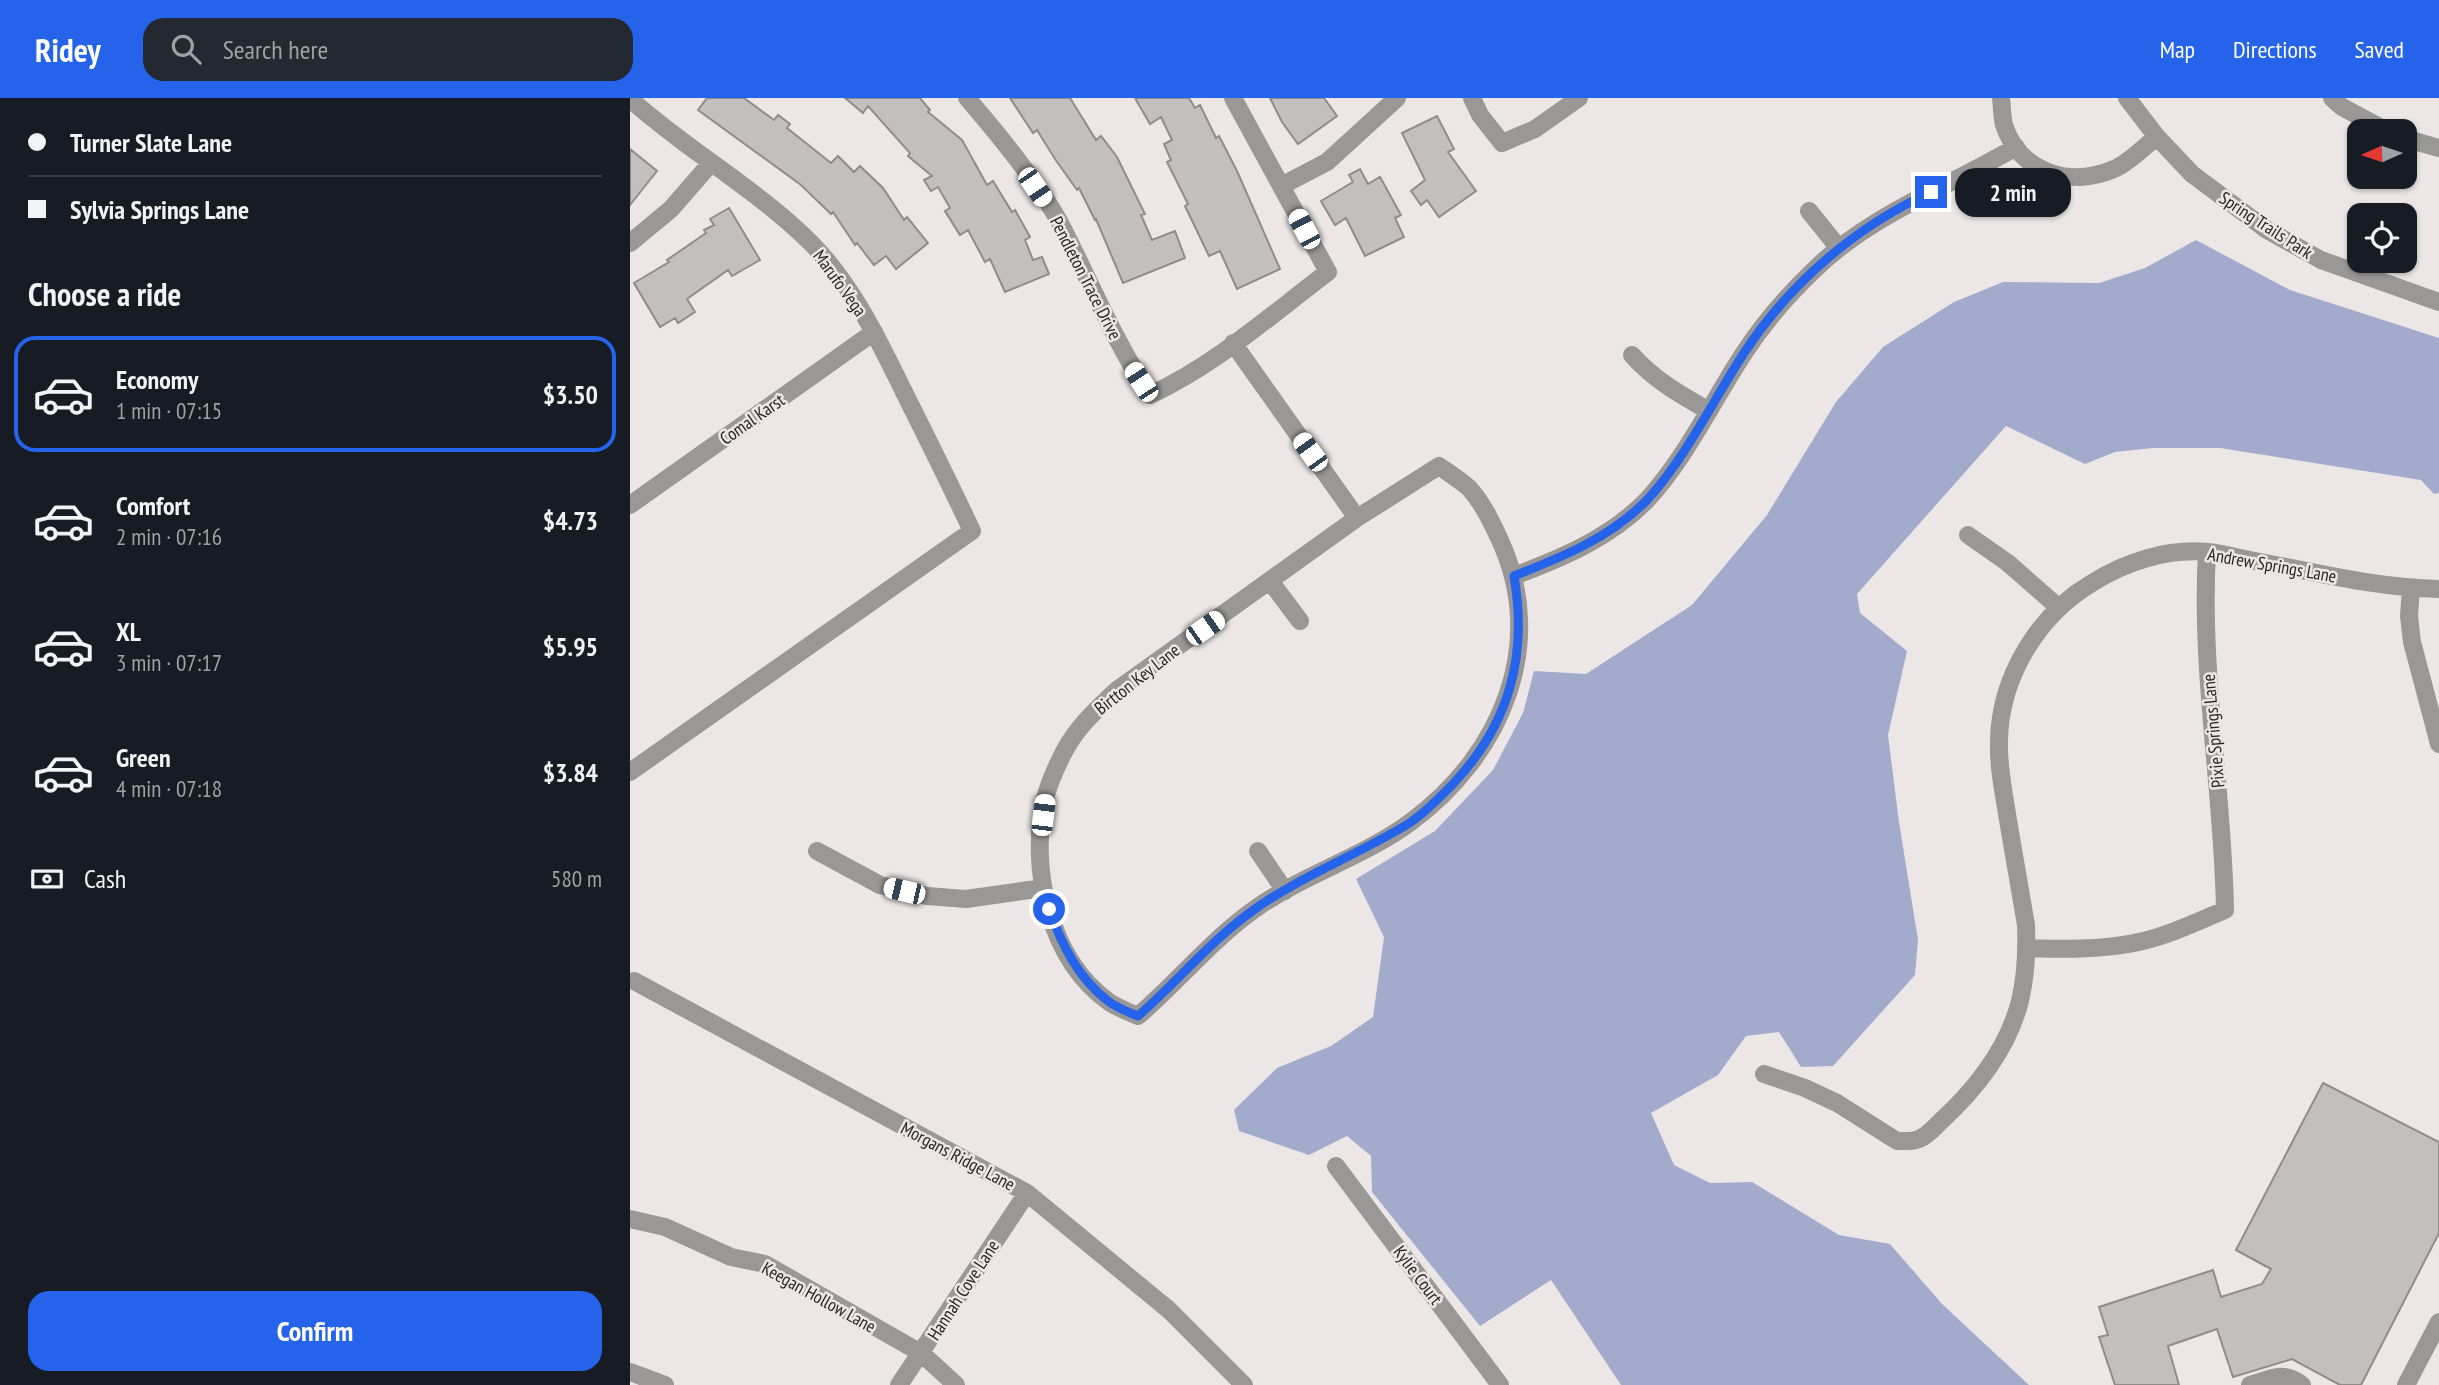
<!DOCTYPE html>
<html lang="en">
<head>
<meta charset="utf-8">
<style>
	body { margin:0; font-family:"PT Sans Narrow",sans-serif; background:#242831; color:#f1f3f6; height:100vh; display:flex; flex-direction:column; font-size:26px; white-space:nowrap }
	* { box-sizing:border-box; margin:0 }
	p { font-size:23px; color:#9ea1a6 }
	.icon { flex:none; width:38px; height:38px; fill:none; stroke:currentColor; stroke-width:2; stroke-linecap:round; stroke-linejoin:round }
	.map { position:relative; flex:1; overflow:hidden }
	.sheet { display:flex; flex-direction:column; background:#171b24; width:630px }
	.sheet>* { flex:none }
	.guide { display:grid; align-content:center; height:154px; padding:0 28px; background:#171b24 }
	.needle { width:46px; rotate:267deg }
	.buttons { position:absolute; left:1717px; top:21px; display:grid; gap:14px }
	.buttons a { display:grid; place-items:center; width:70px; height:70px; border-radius:14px; background:#171b24; box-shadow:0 2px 5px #0004; font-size:35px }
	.end { position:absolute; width:32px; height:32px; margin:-16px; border:9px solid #2563eb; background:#fff; box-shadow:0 0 0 4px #fff }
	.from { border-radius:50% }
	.bubble { position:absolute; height:49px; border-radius:21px; background:#171b24; box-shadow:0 2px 5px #0004; font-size:23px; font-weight:800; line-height:49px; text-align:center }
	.car { position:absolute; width:21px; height:42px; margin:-21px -10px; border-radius:9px; box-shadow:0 0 5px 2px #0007; background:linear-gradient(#fff 24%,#345 0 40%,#fff 0 76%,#345 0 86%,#fff 0) }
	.guide b { display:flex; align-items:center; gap:24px; height:66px; font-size:26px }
	.guide b+b { border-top:2px solid #363941 }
	.guide i { width:18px; height:18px; background:#f1f3f6 }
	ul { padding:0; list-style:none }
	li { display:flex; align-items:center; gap:21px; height:116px; margin:0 14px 10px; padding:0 14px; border:4px solid transparent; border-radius:21px }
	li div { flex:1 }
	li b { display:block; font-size:26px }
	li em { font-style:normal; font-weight:800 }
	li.active { border-color:#2563eb }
	li>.icon { width:63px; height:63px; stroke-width:1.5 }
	h2 { padding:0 28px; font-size:32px; line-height:84px }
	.pay { display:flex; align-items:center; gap:18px; height:77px; padding:0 28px; font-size:26px }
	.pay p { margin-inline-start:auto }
	.primary-button { display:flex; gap:14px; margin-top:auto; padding:14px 28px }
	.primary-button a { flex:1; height:80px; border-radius:21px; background:#2563eb; color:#fff; font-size:28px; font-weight:800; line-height:80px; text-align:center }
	header { display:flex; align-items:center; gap:42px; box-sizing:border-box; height:98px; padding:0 35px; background:#2563eb; color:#fff }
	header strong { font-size:33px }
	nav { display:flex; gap:38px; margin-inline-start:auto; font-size:24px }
	.search { width:490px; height:63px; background:#242831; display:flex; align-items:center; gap:18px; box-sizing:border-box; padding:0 24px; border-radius:21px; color:#9ea1a6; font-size:26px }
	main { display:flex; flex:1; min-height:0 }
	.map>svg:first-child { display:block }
	.forest { fill:#a2abcc }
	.building { fill:#c3bfbd; stroke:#908c8a; stroke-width:2 }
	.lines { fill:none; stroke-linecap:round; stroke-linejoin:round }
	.minor { stroke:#9a9897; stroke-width:18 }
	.route { stroke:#2563eb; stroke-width:9 }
	.labels { text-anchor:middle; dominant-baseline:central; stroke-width:5; stroke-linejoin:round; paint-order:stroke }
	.street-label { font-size:18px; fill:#272525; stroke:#ece7e6 }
</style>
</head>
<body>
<header>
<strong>Ridey</strong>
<div class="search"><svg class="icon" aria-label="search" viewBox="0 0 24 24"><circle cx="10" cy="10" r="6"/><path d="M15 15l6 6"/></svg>Search here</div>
<nav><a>Map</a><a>Directions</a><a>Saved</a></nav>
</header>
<main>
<section class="sheet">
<div class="guide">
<b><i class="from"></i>Turner Slate Lane</b>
<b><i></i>Sylvia Springs Lane</b>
</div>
<h2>Choose a ride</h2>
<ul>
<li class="active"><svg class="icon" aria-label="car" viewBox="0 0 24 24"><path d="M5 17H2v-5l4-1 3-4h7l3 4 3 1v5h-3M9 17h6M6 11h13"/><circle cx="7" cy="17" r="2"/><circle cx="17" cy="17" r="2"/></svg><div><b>Economy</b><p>1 min · 07:15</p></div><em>$3.50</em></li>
<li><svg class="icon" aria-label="car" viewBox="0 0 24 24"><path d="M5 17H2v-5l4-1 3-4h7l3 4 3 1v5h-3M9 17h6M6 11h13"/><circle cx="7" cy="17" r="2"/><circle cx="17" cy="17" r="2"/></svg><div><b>Comfort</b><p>2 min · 07:16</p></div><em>$4.73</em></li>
<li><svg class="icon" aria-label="car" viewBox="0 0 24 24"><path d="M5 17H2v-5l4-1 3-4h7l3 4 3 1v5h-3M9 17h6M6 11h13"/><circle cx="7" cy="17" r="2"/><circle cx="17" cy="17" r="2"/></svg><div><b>XL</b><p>3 min · 07:17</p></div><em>$5.95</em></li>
<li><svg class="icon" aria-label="car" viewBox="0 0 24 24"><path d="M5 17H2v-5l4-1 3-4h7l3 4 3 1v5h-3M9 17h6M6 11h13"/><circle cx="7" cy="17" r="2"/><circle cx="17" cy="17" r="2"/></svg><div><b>Green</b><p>4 min · 07:18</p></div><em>$3.84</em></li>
</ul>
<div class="pay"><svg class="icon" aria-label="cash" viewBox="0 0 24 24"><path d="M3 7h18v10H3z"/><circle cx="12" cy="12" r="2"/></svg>Cash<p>580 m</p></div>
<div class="primary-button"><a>Confirm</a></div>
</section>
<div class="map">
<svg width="1809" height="1287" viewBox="0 0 1809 1287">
	<rect width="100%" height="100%" fill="#ece7e6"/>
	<path class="forest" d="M1566,142L1660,192L1809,240V395L1804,396L1791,382L1590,350H1523L1485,354L1455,366L1376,328L1227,496L1230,515L1277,553L1258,637L1269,724L1288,842L1285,877L1203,968L1171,969L1149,934L1116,938L1088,977L1021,1015L1044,1067L1080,1085L1122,1084L1209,1137L1260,1146L1312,1206L1399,1287H991L921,1182L850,1228L742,1094L741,1058L717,1038L679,1057L609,1033L604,1012L647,970L701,948L743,919L754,839L726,781L805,733L863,672L893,615L904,573L956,576L1062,507L1137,417L1206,304L1253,249L1324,204L1373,184L1469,185L1515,170Z"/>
	<path class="building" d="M77,0H114L144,22L148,17L160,26L157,30L201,65L208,58L224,74L230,68L253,90L274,122L277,119L298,145L266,171L256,158L244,167L227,145L225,147L203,114L201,116L171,87L68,12Z
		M215,0H290L300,12L298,14L332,42L357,87L363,83L382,114L385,112L400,139L395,142L403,162L412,159L419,176L375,194L360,161L355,164L338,132L330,137L315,113L320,110L308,89L301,93L294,82L302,78L278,58L280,55L238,8L233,15Z
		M380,0H440L466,42L471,38L487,59L515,116L511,117L522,142L545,133L555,160L493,185L466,121L465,122L449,90L447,92L425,61L407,32L403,35Z
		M505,0H559L565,10L570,7L586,40L589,38L607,73L650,171L607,191L590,153L579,158L555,108L558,106L537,64L541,62L534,46L542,42L531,19L520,26Z
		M640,0H694L707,18L668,46L652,24Z
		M807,18L824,51L818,54L846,93L809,119L797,102L791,107L781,93L795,82L772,35Z
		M0,51L27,73L0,107Z
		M730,71L738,86L750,79L771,117L765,120L774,139L735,158L716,120L705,127L691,103L723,84L719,77Z
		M99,110L130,162L102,178L98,172L57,201L65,214L48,225L45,220L30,229L4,185L39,164L37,162L76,135L74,132L84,127L80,121Z
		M1693,985L1809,1044V1135L1731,1287H1710L1662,1261L1603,1279L1587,1231L1538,1248L1549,1287H1485L1469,1239L1478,1237L1469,1209L1583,1172L1591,1199L1632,1186L1641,1171L1606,1152Z"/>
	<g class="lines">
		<path class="minor" d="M337,0C368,36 408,84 430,125C460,183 484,243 520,297C585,267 641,217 698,174L603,0
			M842,0L850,17L872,45L905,31L949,0
			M1371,0C1372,8 1372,19 1374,27C1390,75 1440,90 1484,71C1499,65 1513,49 1527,39
			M1497,0L1527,39L1562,76L1637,132L1691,162L1809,204
			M1702,0L1712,9L1757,33
			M0,1C58,53 127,91 182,146C223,188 249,243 274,294C297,340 320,386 342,433L0,674
			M1774,40L1809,50
			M651,88L697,64L767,0
			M1179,113L1208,149
			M0,145L41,111L81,65
			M603,245L727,420
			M1002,257C1024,282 1051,297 1079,313
			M809,368C819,375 830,382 839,390C852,404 861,423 869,440C919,546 871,657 782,723C736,758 672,777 625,811C581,842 548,884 508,918C499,914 488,910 479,904C419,861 399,770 415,701C419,685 427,667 435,652C448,628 467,611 487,592L727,420Z
			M0,407L244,234
			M1338,437L1378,465L1428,509
			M884,478C932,460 980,440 1017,402C1057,358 1082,304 1114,255C1133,226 1157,198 1182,174C1240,116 1317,90 1386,49
			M640,483L670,523
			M1781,490L1779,518L1782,544L1809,646
			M187,753L250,787L297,798L336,801L413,790
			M628,753L655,793
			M1397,850C1433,851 1469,852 1504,845C1536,839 1566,824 1595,812C1593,692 1570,574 1577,454
			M4,883L397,1095L539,1212L614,1287
			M1134,976L1175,990L1207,1005L1267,1043C1274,1043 1282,1044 1289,1041C1297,1038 1304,1030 1310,1024C1345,992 1378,950 1390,903C1396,878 1397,853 1396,827C1390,792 1384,757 1378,722C1374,696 1368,669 1369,643C1370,579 1408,517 1462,485C1495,464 1538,450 1578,454C1596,456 1613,461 1630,464C1689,475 1749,490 1809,491
			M706,1068L870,1287
			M0,1121L35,1129L101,1159L135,1166L291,1255L326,1287
			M0,1274L35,1287
			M269,1287L397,1095
			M1620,1287C1641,1281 1653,1272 1672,1287
			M1776,1287L1809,1224"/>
	</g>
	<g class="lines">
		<path class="route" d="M419,811C432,847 448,880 478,903C487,910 498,914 508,918C548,883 581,842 625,811C673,777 729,756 778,726C794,716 809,700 822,687C879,627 898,559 884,478C932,459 980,440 1017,402C1057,358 1082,304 1114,255C1160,185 1225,129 1301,94"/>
	</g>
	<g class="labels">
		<g class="street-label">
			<text transform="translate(1636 127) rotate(33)">Spring Trails Park</text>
			<text transform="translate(456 180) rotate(63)">Pendleton Trace Drive</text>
			<text transform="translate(210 185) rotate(54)">Marufo Vega</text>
			<text transform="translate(122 321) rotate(-35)">Comal Karst</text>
			<text transform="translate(1642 467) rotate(10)">Andrew Springs Lane</text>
			<text transform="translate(507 581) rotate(-38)">Birtton Key Lane</text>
			<text transform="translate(1583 633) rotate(-95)">Pixie Springs Lane</text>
			<text transform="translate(328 1058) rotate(28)">Morgans Ridge Lane</text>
			<text transform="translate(788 1177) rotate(53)">Kylie Court</text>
			<text transform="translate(333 1192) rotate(-57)">Hannah Cove Lane</text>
			<text transform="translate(189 1199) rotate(29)">Keegan Hollow Lane</text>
		</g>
	</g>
</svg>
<div class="buttons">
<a><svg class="needle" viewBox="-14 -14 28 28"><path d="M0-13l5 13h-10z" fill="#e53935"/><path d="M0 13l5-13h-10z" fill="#9ea1a6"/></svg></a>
<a><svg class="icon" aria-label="locate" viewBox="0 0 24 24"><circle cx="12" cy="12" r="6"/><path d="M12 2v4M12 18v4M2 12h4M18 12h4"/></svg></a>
</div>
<i class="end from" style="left:419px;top:811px"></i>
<i class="end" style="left:1301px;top:94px"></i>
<div class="bubble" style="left:1325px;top:70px;width:116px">2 min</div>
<i class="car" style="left:405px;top:89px;rotate:146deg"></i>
<i class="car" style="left:674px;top:131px;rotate:332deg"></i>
<i class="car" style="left:511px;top:284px;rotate:327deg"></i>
<i class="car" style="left:680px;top:354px;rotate:324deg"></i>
<i class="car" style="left:575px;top:530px;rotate:55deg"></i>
<i class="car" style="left:413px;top:717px;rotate:7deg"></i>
<i class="car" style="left:274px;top:793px;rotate:283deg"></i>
</div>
</main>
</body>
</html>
